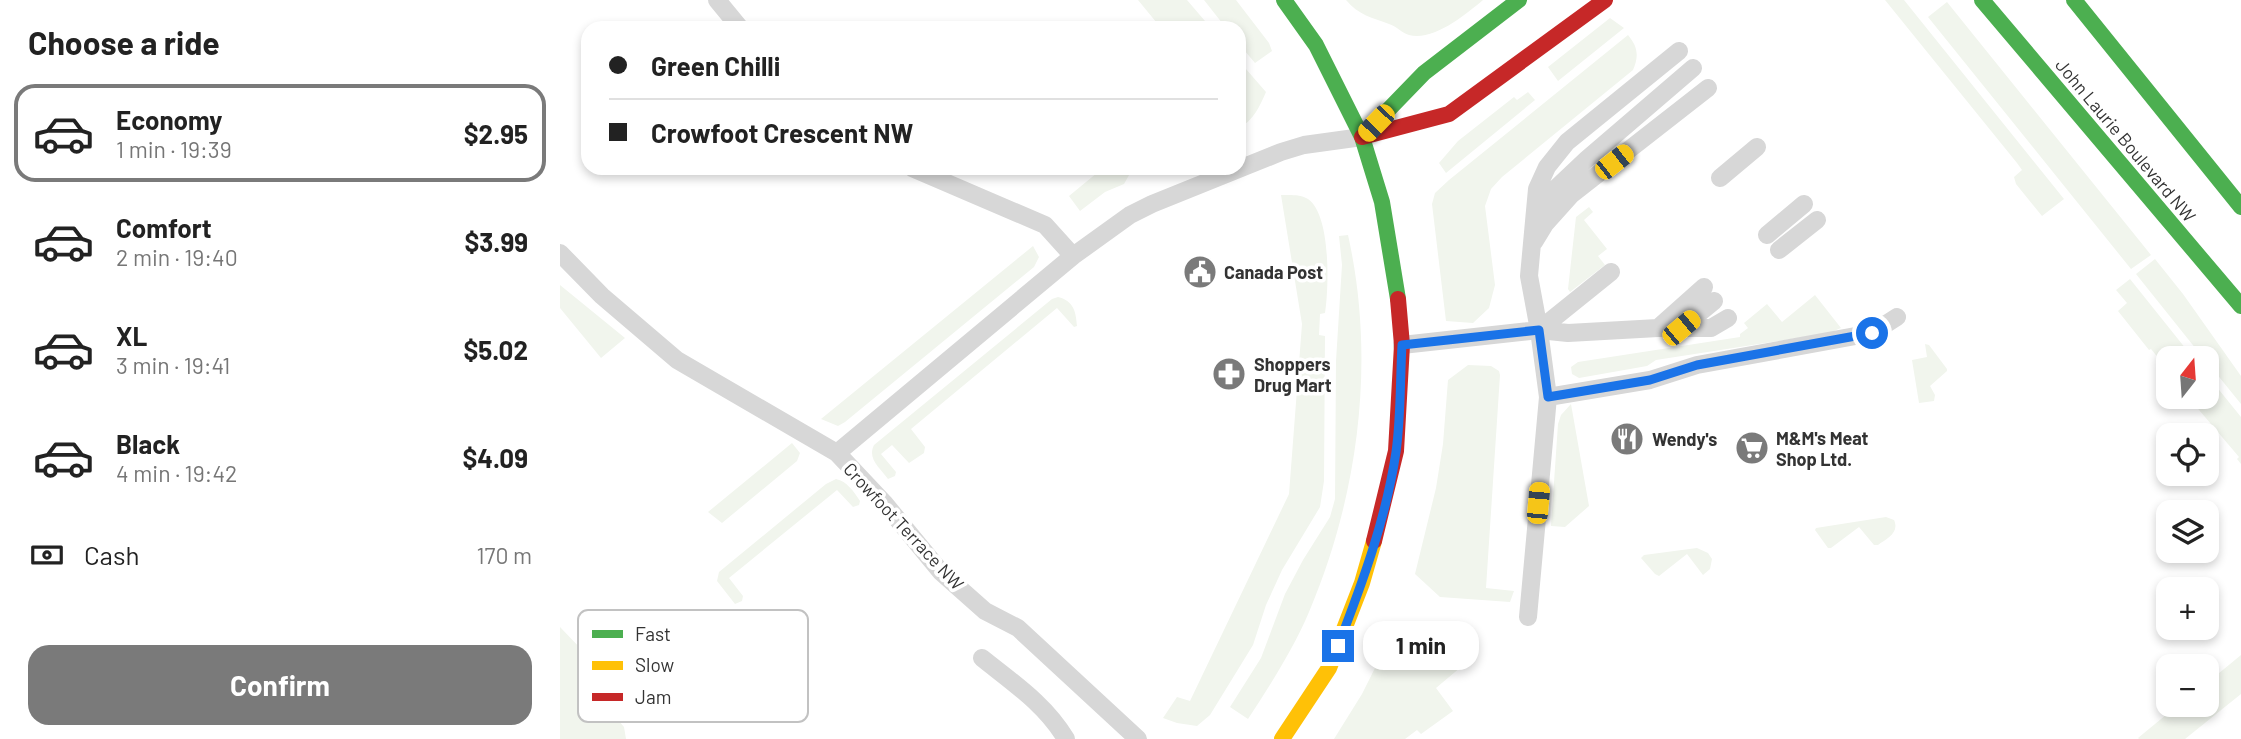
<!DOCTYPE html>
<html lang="en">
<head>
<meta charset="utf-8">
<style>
	body { margin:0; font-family:Barlow,sans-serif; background:#f6f6f6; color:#222; height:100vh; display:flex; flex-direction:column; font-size:26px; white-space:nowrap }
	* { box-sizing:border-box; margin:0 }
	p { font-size:23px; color:#767676 }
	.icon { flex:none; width:38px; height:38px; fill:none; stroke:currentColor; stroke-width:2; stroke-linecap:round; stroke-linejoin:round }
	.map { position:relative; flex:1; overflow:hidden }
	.details { display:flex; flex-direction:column; background:#fff; width:560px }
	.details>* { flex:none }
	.guide { position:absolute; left:21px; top:21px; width:665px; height:154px; border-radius:21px; box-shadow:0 4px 10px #0003; display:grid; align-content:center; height:154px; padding:0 28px; background:#fff }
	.needle { width:46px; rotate:17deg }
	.controls { position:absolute; left:1596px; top:346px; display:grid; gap:14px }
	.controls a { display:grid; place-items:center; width:63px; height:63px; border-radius:14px; background:#fff; box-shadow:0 4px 10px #0003; font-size:35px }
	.end { position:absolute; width:32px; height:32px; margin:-16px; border:9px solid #1a73e8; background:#fff; box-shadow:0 0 0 4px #fff }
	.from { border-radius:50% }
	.bubble { position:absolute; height:49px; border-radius:21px; background:#fff; box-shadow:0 4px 10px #0003; font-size:23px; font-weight:700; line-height:49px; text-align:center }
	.car { position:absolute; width:21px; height:42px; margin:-21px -10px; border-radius:9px; box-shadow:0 0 5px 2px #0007; background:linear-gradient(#f5c518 24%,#345 0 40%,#f5c518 0 76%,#345 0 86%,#f5c518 0) }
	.guide b { display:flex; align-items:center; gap:24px; height:66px; font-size:26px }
	.guide b+b { border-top:2px solid #e0e0e0 }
	.guide i { width:18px; height:18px; background:#222 }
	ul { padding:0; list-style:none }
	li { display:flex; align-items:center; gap:21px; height:98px; margin:0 14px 10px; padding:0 14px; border:4px solid transparent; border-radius:21px }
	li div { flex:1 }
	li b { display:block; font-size:26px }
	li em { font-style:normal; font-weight:700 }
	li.on { border-color:#7a7a7a }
	li>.icon { width:63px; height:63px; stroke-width:1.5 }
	h2 { padding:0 28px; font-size:32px; line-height:84px }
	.pay { display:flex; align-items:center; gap:18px; height:77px; padding:0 28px; font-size:26px }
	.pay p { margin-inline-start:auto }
	.primary-button { display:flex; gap:14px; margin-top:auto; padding:14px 28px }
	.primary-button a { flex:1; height:80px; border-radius:21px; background:#7a7a7a; color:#fff; font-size:28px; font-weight:700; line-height:80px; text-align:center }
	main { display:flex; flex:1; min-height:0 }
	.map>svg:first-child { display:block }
	.green { fill:#f1f5ed }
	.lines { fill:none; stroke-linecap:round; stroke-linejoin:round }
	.lane { stroke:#d7d7d7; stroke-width:18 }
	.fast { stroke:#4caf50; stroke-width:16 }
	.slow { stroke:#ffc107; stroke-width:16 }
	.jam { stroke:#c62828; stroke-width:16 }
	.route { stroke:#1a73e8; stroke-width:9 }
	.labels { text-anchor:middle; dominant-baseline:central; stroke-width:7; stroke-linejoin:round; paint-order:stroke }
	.street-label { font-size:18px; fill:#333; stroke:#fff }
	.poi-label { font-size:18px; font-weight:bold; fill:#333; stroke:#fff; text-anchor:start }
	.key { fill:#fff; stroke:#c2c2c2; stroke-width:2 }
	.key-label { font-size:19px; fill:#333 }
</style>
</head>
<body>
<main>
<section class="details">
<h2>Choose a ride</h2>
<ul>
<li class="on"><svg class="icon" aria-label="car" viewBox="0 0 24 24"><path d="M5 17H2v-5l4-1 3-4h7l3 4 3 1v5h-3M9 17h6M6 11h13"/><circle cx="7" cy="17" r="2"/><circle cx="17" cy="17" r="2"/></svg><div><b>Economy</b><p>1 min · 19:39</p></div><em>$2.95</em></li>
<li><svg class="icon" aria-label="car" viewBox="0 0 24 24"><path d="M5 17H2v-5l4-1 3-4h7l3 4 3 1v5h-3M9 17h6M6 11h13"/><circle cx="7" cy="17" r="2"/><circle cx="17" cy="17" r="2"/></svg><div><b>Comfort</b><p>2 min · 19:40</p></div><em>$3.99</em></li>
<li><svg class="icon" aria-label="car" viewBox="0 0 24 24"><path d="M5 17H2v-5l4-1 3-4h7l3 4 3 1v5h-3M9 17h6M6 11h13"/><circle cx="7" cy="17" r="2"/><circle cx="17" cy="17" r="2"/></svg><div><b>XL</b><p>3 min · 19:41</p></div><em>$5.02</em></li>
<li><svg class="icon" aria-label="car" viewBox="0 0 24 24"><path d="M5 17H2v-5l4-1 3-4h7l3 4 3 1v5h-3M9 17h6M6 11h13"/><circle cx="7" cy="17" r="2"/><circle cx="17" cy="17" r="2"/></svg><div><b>Black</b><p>4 min · 19:42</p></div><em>$4.09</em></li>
</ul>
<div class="pay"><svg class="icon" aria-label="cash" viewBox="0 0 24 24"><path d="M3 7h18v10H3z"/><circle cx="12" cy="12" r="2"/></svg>Cash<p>170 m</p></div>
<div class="primary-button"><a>Confirm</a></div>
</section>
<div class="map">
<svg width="1681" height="739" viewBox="0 0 1681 739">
	<rect width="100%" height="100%" fill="#fff"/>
	<path class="green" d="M578,0H627L651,28H601Z
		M644,0H676L709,43L712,51L695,63L679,44V28H666Z
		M786,0H923C905,15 874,41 849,35C842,33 836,26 829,24C813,18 798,15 786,0Z
		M1325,0H1344L1504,199L1482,216L1456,184L1454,177L1462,170L1457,163Z
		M1387,2L1591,255L1571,269L1368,17Z
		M1050,18L1064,28L998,81L988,67Z
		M1068,35C1078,47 1079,56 1073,70L942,177L931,189L925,206L935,285L929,308L913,323L886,321L872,204L875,193L889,180Z
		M679,61L706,92C700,106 693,121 679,128Z
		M968,92L975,100L886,173L879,163L898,141L954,97L957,100Z
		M543,168H573L564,184L545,192L520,211L509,196Z
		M721,195C729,195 741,194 748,199C771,215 769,287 765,313L760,314L759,335L765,336L764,481L760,507L722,570L706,605L693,645L650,715L637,726L617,723L603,718L617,697L630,701L729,494L742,324Z
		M1029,207L1033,212L1024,220L1047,249L1038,256L1045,265L1010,292L1008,289L1016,217Z
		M788,235C816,360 799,494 749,612C733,650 710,685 688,719L670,707L701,658L725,594L743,560L770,517L775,499L776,361L782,265L779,236Z
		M473,246L479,257L474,267L285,422L278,426L261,419Z
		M1595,259L1623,294L1681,376V404L1647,362V359H1644L1576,274Z
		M1570,279L1634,359H1608V370L1591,349L1589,350L1558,311L1567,303L1556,290Z
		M0,285L65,338L41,358L0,308Z
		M1255,295L1281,328L1269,333L1096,360L1087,366L1019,378L1012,374L1011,367L1018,362L1180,337V334L1188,328L1184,323L1207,304L1222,322Z
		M498,297C514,301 516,312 517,326L514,327L497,308L351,429L365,447L364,453L349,463L332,445L321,454L336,472L335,476L328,479C320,468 307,459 314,445L492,299Z
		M1365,344L1369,345L1387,369V371L1370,386L1375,395L1374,401L1359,403L1352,360L1367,357Z
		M908,365L931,366L939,371L940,375L926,588L954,591L950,602L880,597L855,574L876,488L883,444L888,380Z
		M1647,375L1681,417V464L1677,459L1679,457L1628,397H1647Z
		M1011,404L1029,506L1005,527L991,526L998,424L1001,415Z
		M232,443L240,453L237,461L162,523L148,512Z
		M276,479C287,481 294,492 300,501L299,505L293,507L277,490L169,578L183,596L182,601L175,604L157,581L159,572L266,484Z
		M1326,517L1334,520C1340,533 1326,539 1318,545H1314L1299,527L1271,548H1268L1255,530L1256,528Z
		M1137,548L1148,553L1152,559L1150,569L1143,575L1127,554L1099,576L1095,574L1081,558L1084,555Z
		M0,627L70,700L53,714L64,727L66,739H0Z
		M832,634L858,637L901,667L876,688L893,711L861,734L857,730L845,739H774L802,694Z
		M1681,655V694L1625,739H1579L1578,738L1618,705H1647V683Z"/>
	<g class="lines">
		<path class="lane" d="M157,0L180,28
			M352,168L485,225L513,256
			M1160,178L1197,147
			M977,217L991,193L1027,159L1133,68
			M1207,235L1244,204
			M974,242L985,224L1011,195L1148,88
			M1219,250L1257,220
			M0,253L42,296L117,360L277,453L325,504L381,572L425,611L458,628L578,739
			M1098,328H1121L1154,301
			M1121,328H1151L1168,318
			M979,330L1051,272
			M842,345L979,330L1008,333L1098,328L1144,287
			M988,397L1090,380L1137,365L1312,333L1337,317
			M277,453L513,256L570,215L592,204L721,152L744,145L802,137
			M968,617L988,397L979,330L969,276L977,189L987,167L1007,142L1119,51
			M422,658C453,683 485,704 506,739"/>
		<path class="fast" d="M724,0L756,45L802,137L822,202L838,299
			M1422,0L1681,306
			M1514,0L1681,207
			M802,137L864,73L959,0"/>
		<path class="slow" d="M722,739L769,668L802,583L814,541"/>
		<path class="jam" d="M802,137L889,114L1045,0
			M814,541L836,451L842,345L838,299"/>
	</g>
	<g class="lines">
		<path class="route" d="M778,646C802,584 826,519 836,452C841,417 840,380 842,345L979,330L988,397L1090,380L1137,365L1312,333"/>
	</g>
	<defs>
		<symbol id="civic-disc" viewBox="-11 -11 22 22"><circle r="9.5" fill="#7a7a7a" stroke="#fff"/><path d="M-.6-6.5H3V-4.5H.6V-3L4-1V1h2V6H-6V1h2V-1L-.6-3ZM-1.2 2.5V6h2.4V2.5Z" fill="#fff"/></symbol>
		<symbol id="pharmacy-disc" viewBox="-11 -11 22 22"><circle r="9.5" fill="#7a7a7a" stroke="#fff"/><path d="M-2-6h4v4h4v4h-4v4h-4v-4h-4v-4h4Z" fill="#fff"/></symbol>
		<symbol id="restaurant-disc" viewBox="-11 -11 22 22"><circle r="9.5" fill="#7a7a7a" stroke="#fff"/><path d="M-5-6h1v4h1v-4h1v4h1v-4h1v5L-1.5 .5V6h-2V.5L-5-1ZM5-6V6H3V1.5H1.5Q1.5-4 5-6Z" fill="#fff"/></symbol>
		<symbol id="supermarket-disc" viewBox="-11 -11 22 22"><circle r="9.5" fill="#7a7a7a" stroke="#fff"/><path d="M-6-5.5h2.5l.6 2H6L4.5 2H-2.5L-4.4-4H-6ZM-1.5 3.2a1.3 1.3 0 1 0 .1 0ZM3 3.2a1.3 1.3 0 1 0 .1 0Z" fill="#fff"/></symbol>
	</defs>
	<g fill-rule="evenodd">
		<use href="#civic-disc" x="621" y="253" width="38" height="38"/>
		<use href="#pharmacy-disc" x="650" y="355" width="38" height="38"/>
		<use href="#restaurant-disc" x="1048" y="420" width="38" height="38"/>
		<use href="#supermarket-disc" x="1173" y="429" width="38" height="38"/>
	</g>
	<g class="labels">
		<g class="street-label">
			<text transform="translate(1566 140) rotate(50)">John Laurie Boulevard NW</text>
			<text transform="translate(344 526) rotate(47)">Crowfoot Terrace NW</text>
		</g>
		<g class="poi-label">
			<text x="664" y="272">Canada Post</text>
			<text x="694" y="364">Shoppers<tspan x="694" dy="21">Drug Mart</tspan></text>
			<text x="1216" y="438">M&amp;M's Meat<tspan x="1216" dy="21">Shop Ltd.</tspan></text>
			<text x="1092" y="439">Wendy's</text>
		</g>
	</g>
	<rect x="18" y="610" width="230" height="112" rx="10" class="key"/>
	<rect x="32" y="630" width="31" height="8" fill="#4caf50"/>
	<rect x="32" y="661" width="31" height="9" fill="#ffc107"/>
	<rect x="32" y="693" width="31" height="8" fill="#c62828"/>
	<g class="key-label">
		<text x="75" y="641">Fast</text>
		<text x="75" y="672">Slow</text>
		<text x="75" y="704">Jam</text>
	</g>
</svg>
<div class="controls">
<a><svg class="needle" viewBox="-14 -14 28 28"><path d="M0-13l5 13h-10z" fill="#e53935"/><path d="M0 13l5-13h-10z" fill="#767676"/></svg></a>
<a><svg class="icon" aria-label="locate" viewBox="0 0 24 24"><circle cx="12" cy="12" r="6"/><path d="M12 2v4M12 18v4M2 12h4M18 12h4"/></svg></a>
<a><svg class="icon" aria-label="layers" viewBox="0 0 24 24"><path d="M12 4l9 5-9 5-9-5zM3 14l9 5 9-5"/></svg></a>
<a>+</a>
<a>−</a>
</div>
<i class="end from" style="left:1312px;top:333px"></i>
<i class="end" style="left:778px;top:646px"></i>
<div class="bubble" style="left:803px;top:621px;width:116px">1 min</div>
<i class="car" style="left:816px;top:123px;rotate:224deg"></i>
<i class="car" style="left:1054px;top:162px;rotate:52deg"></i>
<i class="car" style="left:1121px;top:328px;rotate:50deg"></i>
<i class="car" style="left:978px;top:503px;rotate:5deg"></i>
<div class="guide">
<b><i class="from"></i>Green Chilli</b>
<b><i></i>Crowfoot Crescent NW</b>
</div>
</div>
</main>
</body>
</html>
